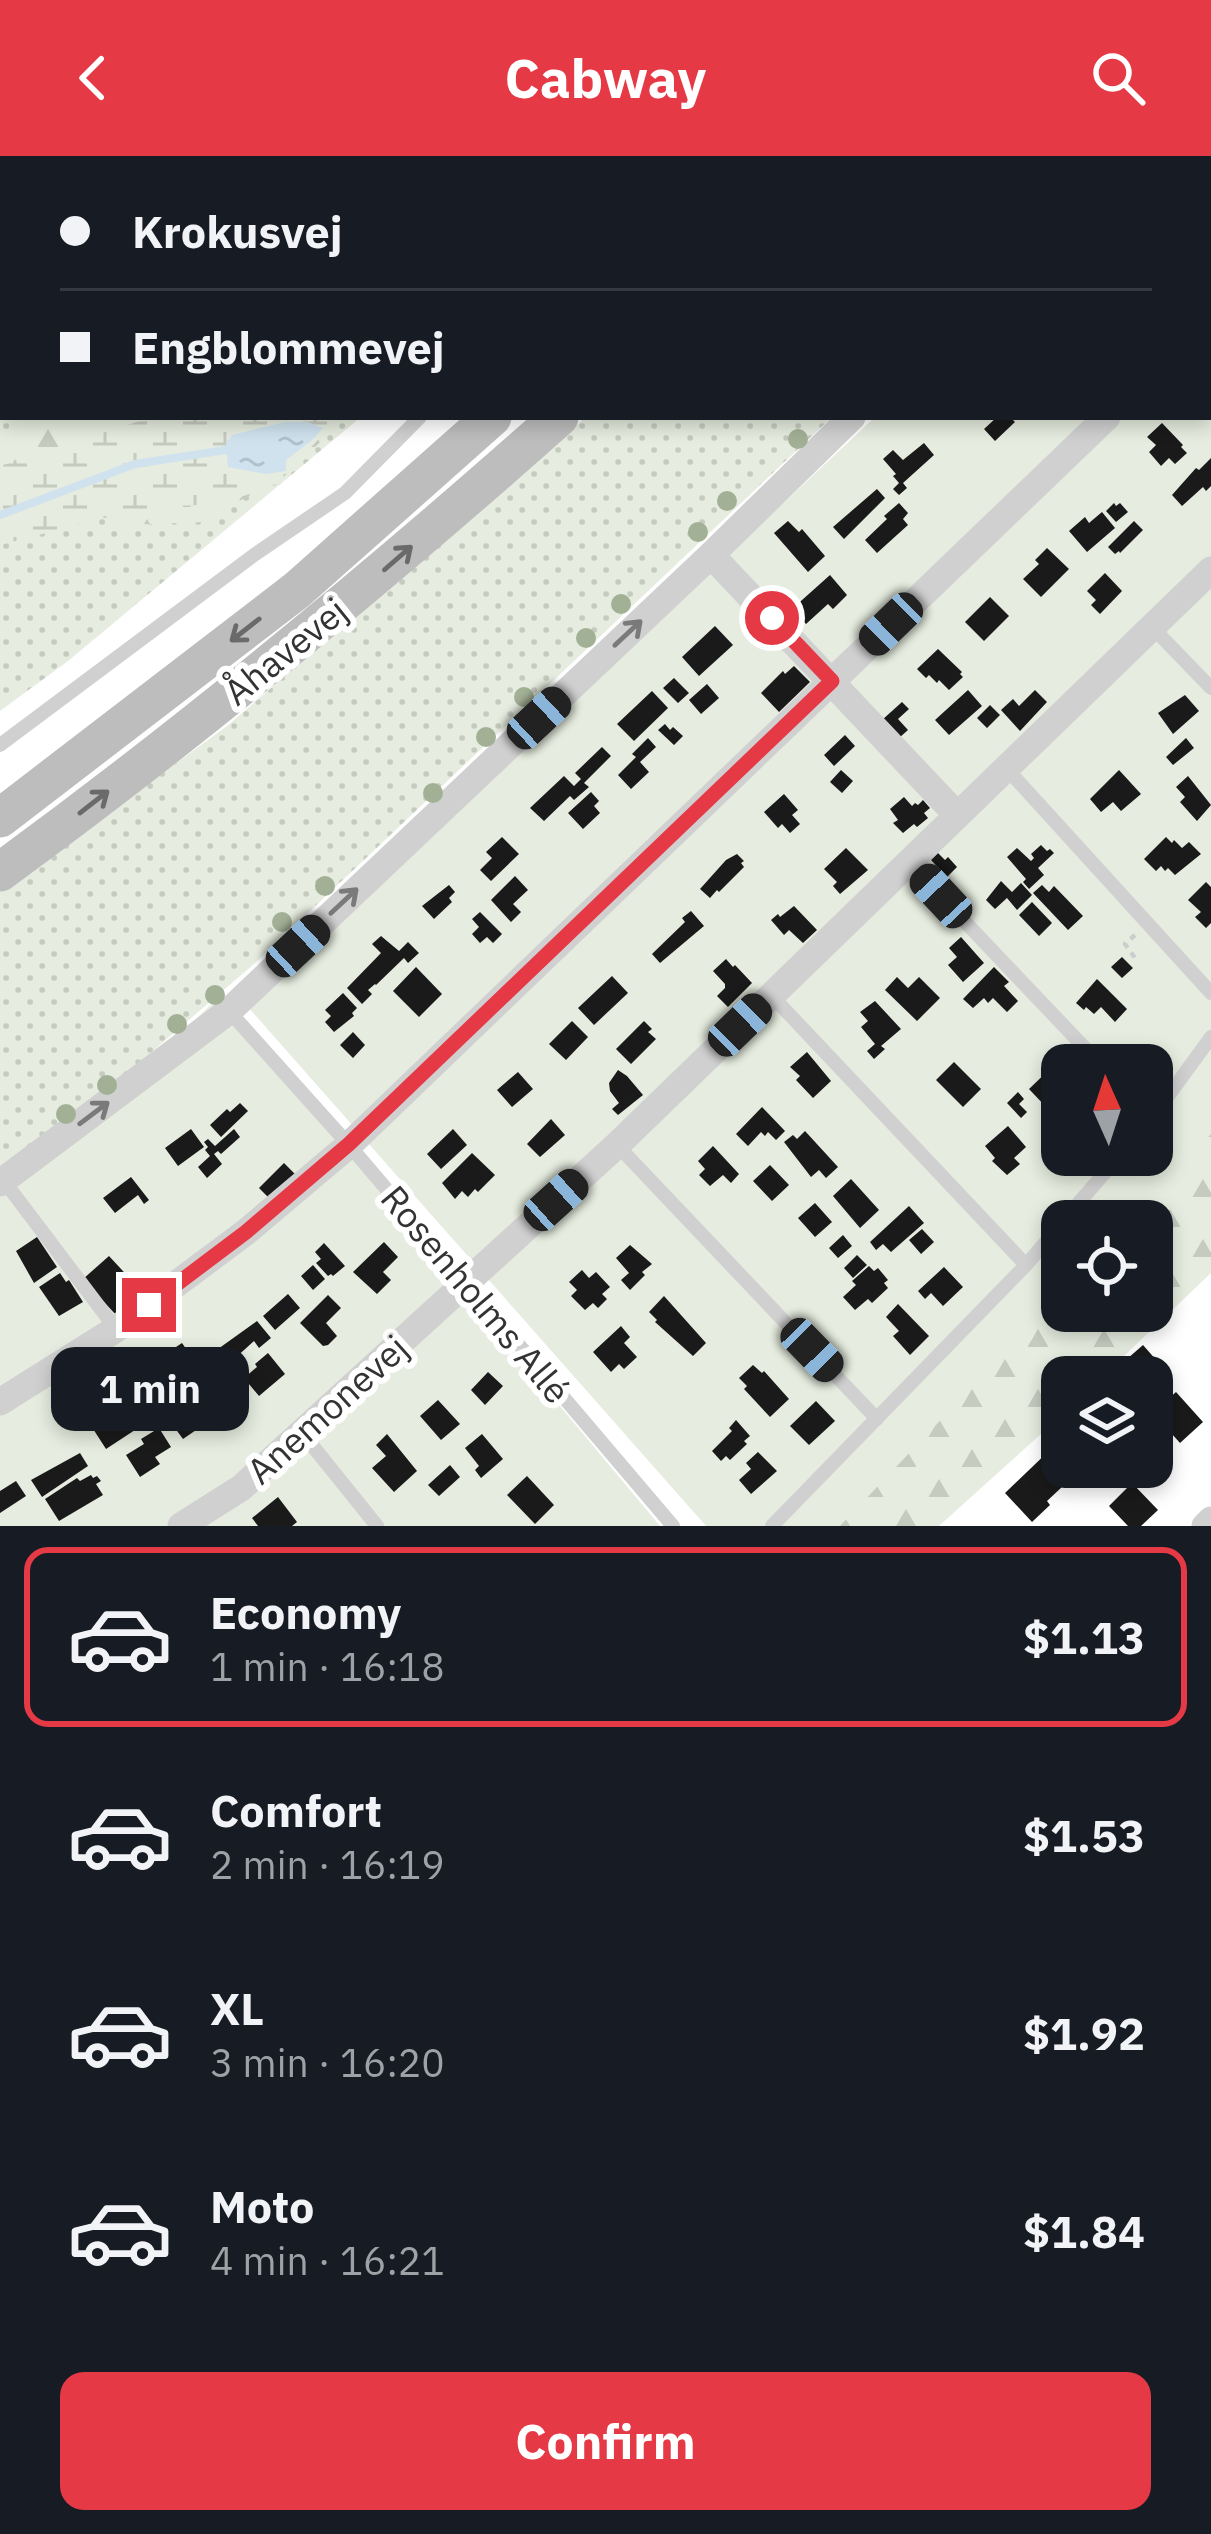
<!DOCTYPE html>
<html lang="en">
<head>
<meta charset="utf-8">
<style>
	body { margin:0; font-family:"IBM Plex Sans",sans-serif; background:#20242c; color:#f1f3f6; height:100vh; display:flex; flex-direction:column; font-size:45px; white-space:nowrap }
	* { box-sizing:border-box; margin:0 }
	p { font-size:39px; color:#9ea1a6 }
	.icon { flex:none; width:66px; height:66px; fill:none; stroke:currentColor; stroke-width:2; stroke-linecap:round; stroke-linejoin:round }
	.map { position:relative; height:1370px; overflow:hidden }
	.sheet { display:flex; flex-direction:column; background:#171b24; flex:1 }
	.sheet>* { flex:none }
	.top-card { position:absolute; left:0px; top:0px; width:1212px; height:264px; box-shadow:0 6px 18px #0003; display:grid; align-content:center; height:264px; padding:0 60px; background:#171b24 }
	.needle { width:78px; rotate:357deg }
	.controls { position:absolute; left:1041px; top:888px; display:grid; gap:24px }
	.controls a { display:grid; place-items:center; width:132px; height:132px; border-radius:24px; background:#171b24; box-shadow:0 6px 18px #0003; font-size:60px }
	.end { position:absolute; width:54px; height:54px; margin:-27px; border:15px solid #e63946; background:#fff; box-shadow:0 0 0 6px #fff }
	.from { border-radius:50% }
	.bubble { position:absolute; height:84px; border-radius:24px; background:#171b24; box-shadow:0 6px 18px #0003; font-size:39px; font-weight:800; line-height:84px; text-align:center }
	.car { position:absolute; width:36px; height:72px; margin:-36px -18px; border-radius:15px; box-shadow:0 0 9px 3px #0007; background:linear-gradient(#222 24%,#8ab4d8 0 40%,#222 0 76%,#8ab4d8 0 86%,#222 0) }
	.top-card b { display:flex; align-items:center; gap:42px; height:114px; font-size:45px }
	.top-card b+b { border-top:3px solid #363941 }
	.top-card i { width:30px; height:30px; background:#f1f3f6 }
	ul { padding:21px 0 0; list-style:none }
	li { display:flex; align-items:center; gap:36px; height:180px; margin:0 24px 18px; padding:0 36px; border:6px solid transparent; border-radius:24px }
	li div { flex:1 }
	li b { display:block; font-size:45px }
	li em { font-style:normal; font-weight:800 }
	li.active { border-color:#e63946 }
	li>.icon { width:108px; height:108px; stroke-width:1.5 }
	.primary-button { display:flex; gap:24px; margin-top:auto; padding:24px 60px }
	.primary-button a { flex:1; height:138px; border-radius:24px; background:#e63946; color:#fff; font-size:48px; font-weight:800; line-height:138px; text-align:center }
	header { display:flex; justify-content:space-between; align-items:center; height:156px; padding:0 60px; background:#e63946; color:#fff; font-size:54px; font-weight:800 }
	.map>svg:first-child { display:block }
	.grass { fill:url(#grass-dots) }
	.forest { fill:url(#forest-firs) }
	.wetland { fill:url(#wetland-marsh) }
	.garden { fill:#e6ecdf; fill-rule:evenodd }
	.water { fill:url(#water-ripples) }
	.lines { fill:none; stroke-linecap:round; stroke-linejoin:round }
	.stream { stroke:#cfe2ee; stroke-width:8 }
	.building { fill:#1a1a1a }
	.path { stroke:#cdcdcd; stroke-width:4.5; stroke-dasharray:6 6; stroke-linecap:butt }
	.lane { stroke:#d0d0d0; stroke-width:14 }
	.street { stroke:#d0d0d0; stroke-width:27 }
	.secondary { stroke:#bdbdbd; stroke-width:39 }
	.tree { fill:#a2b095 }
	.oneway { stroke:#6a6a6a }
	.oneway2 { stroke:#7a7a7a }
	.route { stroke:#e63946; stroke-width:15 }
	.labels { text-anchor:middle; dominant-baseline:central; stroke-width:12; stroke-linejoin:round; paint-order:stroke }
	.street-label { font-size:36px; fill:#333; stroke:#fff }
</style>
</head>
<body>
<header><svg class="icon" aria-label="back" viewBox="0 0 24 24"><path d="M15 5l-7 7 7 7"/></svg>Cabway<svg class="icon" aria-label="search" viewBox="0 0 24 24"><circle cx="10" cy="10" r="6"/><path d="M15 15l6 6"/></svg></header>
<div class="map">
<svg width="1211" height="1370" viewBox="0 0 1211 1370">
	<defs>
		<pattern id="grass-dots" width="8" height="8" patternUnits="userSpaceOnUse" patternTransform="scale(3)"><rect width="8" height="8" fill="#e6ecdf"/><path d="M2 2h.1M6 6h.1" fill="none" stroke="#c6cbc0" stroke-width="1.8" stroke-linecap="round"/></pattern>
		<pattern id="forest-firs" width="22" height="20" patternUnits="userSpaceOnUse" patternTransform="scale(3)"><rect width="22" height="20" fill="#e6ecdf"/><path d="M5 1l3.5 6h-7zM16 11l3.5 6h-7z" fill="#c6cbc0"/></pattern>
		<pattern id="wetland-marsh" width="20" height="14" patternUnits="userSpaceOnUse" patternTransform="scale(3)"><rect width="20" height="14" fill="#e6ecdf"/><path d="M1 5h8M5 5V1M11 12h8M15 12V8" fill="none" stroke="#c6cbc0"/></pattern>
		<pattern id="water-ripples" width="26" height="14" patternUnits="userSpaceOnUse" patternTransform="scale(3)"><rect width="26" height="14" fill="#cfe2ee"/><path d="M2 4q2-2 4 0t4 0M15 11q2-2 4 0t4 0" fill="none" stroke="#b2c2cd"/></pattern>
	</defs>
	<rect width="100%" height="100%" fill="#fff"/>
	<path class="grass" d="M3,227V261H361L68,505L0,555V228Z
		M586,261H832L254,808L97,943L0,1012V736L227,570Z"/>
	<path class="forest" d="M0,0H512L507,3H3V227L0,228Z
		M44,261H347L279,325L235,347L208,366L121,369L106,349L0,365V277Z
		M1211,903V1117L1102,1221H1062V1259L939,1370H798L1062,1088V1155H1152V1065H1082L1152,999Z"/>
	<path class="wetland" d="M152,261H339L276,329L232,344L108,361L0,389V310Z"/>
	<path class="garden" d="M1146,0H1211V978L1129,1065H1062V1136L840,1370H706L248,851L875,261H1209V3H1143ZM1062,909H1152V999H1062Z
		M219,841L660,1370H0V1024L121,934Z"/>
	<path class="water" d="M285,266H308L323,272L311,285L286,304V315L266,318L228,311L226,287L232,279Z"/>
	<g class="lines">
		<path class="stream" d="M0,359L135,308L226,294"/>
	</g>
	<path class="building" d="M997,261H1010L1015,266L995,285L984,273Z
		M1162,267L1183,289L1181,291L1187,297L1175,308L1169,302L1161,310L1149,296L1156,289L1147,281Z
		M924,287L934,299L903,327L907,332L899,339L893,333L899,327L893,320L896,318L883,303L893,294L903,304Z
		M1211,302V330L1206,335L1203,331L1182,350L1172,339L1196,312L1199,314Z
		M877,333L885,342L844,383L833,371Z
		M899,347L908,357L903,363L908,369L877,397L865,384L887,363L884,360Z
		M1114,347L1116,350L1120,347L1128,356L1116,366L1106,355Z
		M1102,356L1115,372L1087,396L1069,375L1085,361L1089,367Z
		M788,365L799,376L802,373L825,400L808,416L774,377Z
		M1134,365L1143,374L1120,397L1119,395L1115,398L1108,391Z
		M1047,392L1069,413L1041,441L1023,423L1039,408L1035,404Z
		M1105,417L1122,435L1100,458L1091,449L1096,444L1087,435Z
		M830,419L847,439L833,453L828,448L806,468L792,453Z
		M990,441L1009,460L984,485L965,466Z
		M715,470L733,489L699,520L682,501Z
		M938,493L962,516L960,518L963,521L949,534L939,524L937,527L929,519L926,522L917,513Z
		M794,510L810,526L779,556L761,537L783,515L785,518Z
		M674,522L689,537L678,547L663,532Z
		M707,528L719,542L701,558L689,544Z
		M968,534L982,550L949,579L935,564Z
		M1035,534L1047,546L1020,575L1001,554L1013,543L1019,550Z
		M652,535L668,552L634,585L617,568Z
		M1185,539L1199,555L1173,578L1158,557Z
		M902,546L909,553L898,563L908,574L899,582L882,564Z
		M990,549L1000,559L987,572L977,562Z
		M665,568L670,574L673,571L683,580L674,589L658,574Z
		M845,579L855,590L834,610L824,599Z
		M648,582L656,591L640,606L649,616L631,633L618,619L636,601L632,598Z
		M1186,582L1194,592L1173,609L1166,601Z
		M602,591L611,600L584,627L589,631L574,644L570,640L544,665L530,652L564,620L574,630L581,623L575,617Z
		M841,614L853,625L842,637L830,626Z
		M1119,614L1141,638L1121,655L1113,646L1101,656L1090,643Z
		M1188,620L1211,649L1197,665L1180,646L1185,641L1176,631Z
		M591,636L599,645L594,650L600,657L583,673L568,657Z
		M784,638L798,654L792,659L800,668L790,677L782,668L778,672L764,656Z
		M904,641L912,650L915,647L918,649L923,644L930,652L924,657L928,662L917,671L914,668L903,677L893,667L898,664L890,653Z
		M502,681L519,698L491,725L480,714L492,702L486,696Z
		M1166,681L1172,687L1174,684L1182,692L1189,686L1201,698L1175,719L1168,712L1165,715L1161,710L1156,715L1144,703Z
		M1041,689L1047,695L1050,693L1054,697L1038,712L1044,719L1029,733L1023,726L1026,723L1007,701L1017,692L1031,705L1034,702L1031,698Z
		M846,692L868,714L840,738L833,730L837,726L824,713Z
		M938,697L945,704L948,701L957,711L947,721L931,704Z
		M737,698L744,705L741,707L744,711L719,736L717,734L710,742L700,733L726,704Z
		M515,720L528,734L513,748L521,756L511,766L491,744Z
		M1001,725L1012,736L1021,727L1032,739L1017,754L1007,742L995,753L986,744Z
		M1206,726L1211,731V767L1206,772L1195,761L1201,756L1188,744Z
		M449,729L455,736L449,742L452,746L434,763L422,750Z
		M1042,729L1049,736L1054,730L1083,760L1068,774L1033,737Z
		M1032,746L1052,767L1039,780L1019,759Z
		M794,750L817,774L803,787L789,774L784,779L771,764L778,758L780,761Z
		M691,755L704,770L660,807L652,798L685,766L682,762Z
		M480,756L502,778L493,787L487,781L480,787L472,778L479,771L472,763Z
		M381,780L399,795L408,786L419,797L408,807L404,802L376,829L375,828L368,834L372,838L362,848L347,832L381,797L372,788Z
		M961,781L984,807L963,826L948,809L957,801L949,792Z
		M1122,801L1133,812L1122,822L1111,811Z
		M726,803L733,811L735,809L752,827L728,851L717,840L725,832V828L713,815Z
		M416,811L442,838L419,861L393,835Z
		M994,811L1009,826L1004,830L1018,845L1007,856L993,842L988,847L984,842L973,852L963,843Z
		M612,820L628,837L594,869L578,852Z
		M897,821L908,832L919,821L940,842L917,865L885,834Z
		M1097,823L1127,853L1115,866L1101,851L1094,858L1086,851L1084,854L1076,847Z
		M343,837L357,852L352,857L354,860L334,876L325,866L331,860L325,854Z
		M875,845L901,873L881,890L885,893L874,903L867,895L875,888L861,871L868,865L860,856Z
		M572,865L588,881L566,904L549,888Z
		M644,865L652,873L648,876L656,883L631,908L616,893Z
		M353,876L365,889L353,902L340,889Z
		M807,896L831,925L813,942L796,924L800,920L790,911Z
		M954,906L981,933L963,951L936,924Z
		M1053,910L1062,919V937L1047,952L1029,933Z
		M618,914L627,920L643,939L618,959L612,953L619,947L610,935L609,927Z
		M518,916L533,933L512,951L497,934Z
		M1018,936L1024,943L1019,948L1027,956L1021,962L1007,947Z
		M240,947L248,955L221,981L210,969L227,953L230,956Z
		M762,951L785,975L776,984L768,976L765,980L761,976L748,990L736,978Z
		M551,963L565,979L540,1001L527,988Z
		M1008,970L1026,991L1014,1002L1020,1008L1007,1019L992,1005L995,1002L985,990Z
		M191,973L204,991L178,1010L165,992Z
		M234,973L240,981L221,998L218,995L214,998L222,1008L207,1022L198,1011L210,1000L205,994L208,991L204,986L208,983L215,990Z
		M453,973L467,989L441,1013L427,998Z
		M805,975L838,1011L826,1022L819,1014L811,1021L784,986L793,979L797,983Z
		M713,990L739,1018L731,1027L723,1019L710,1030L699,1019L705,1013L698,1005Z
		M472,997L495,1019L478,1036L475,1033L468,1041L462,1035L455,1043L442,1027Z
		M284,1007L296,1019L271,1044L259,1032Z
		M770,1009L789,1029L772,1045L753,1025Z
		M131,1021L149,1044L144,1048L138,1039L115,1057L103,1042Z
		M851,1023L879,1054L860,1072L833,1040Z
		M815,1047L832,1066L815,1081L798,1062Z
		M909,1050L924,1067L891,1096L883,1088L876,1094L870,1086Z
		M922,1073L934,1086L921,1098L909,1084Z
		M843,1079L852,1090L838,1102L829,1092Z
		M37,1081L57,1111L34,1127L16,1095Z
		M384,1086L398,1101L383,1116L391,1124L377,1138L353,1116Z
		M324,1087L345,1110L333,1120L331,1118L328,1120L316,1107L321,1103L315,1096Z
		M630,1089L652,1108L642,1116L645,1119L630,1134L621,1124L629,1117L616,1102Z
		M857,1099L867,1109L853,1122L844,1112Z
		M109,1100L147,1141L116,1159L83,1123Z
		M313,1109L325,1123L313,1134L301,1120Z
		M869,1110L874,1115L878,1112L888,1124L884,1127L888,1132L872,1147L868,1143L855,1154L843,1141L856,1129L852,1125Z
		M944,1111L963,1131L943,1150L931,1137L925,1143L918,1135Z
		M582,1114L589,1122L596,1116L610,1131L602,1138L607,1143L598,1152L593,1147L585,1154L571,1140L577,1134L569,1126Z
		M60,1117L66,1126L69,1124L83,1146L59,1160L39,1131Z
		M288,1138L300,1152L275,1174L263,1160Z
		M328,1139L341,1152L326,1167L337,1180L328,1189L323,1190L300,1167Z
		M664,1140L706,1187L693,1200L655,1166L657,1164L649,1156Z
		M898,1148L929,1180L910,1199L893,1180L899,1175L886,1161Z
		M257,1165L271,1182L259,1192L254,1185L223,1213L211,1198Z
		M621,1170L630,1181L624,1187L637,1201L624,1213L619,1208L611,1216L593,1196Z
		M182,1187L202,1216L178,1232L158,1203Z
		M1143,1189L1171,1221L1159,1230L1144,1213L1139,1218L1127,1203Z
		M268,1197L285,1218L259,1240L244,1222L257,1211L255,1208Z
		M753,1209L762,1217L764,1215L789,1243L770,1261L744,1233L747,1230L739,1222Z
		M488,1216L503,1230L485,1249L471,1234Z
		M191,1229L198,1239L177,1252L171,1242Z
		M211,1236L220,1247L201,1260L204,1265L199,1272L183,1283L169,1264Z
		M1176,1236L1203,1266L1180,1287L1163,1268L1152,1278V1249L1156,1254Z
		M438,1244L460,1268L441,1284L420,1260Z
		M816,1245L835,1265L809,1289L790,1270Z
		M131,1250L139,1263L131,1268L135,1274L106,1293L88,1265L104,1254L110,1264Z
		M736,1264L750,1280L744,1285L747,1288L730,1304L726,1300L721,1305L712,1295L732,1275L729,1272Z
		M159,1272L171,1291L155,1301L160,1308L140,1321L126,1299L144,1288L141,1283Z
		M387,1278L417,1315L394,1336L372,1312L386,1300L376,1289Z
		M482,1278L503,1303L481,1322L475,1314L479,1310L465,1292Z
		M1054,1290L1062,1299V1311H1073L1078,1316L1047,1345L1050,1349L1032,1366L1005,1337Z
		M758,1296L777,1315L751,1338L739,1324L751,1313L746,1307Z
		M80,1297L88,1310L42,1341L31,1324Z
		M450,1309L460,1321L439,1340L428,1329Z
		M91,1319L93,1322L97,1320L101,1325L96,1328L103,1339L59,1365L45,1343L77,1322L80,1325Z
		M527,1320L554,1349L535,1368L507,1339Z
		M16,1325L26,1340L0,1357V1335Z
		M1132,1327L1158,1354L1141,1370H1128L1109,1350Z
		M278,1341L297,1366L292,1370H258L252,1362Z"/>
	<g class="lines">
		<path class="path" d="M544,3L548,0
			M566,3L570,0
			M0,247L3,246
			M0,262L3,261
			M1135,779L1125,788L1135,802"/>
		<path class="lane" d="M688,3L691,0
			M1152,471L1211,532
			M0,589L254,399L345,337L420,261
			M1006,612L1211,837
			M909,707L1101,909
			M771,839L1026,1109
			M229,855L349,989L673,1370
			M1152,962L1211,881
			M617,989L877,1263
			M4,1025L116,1173
			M1063,1065L1120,999
			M303,1278L377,1370
			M772,1370L1026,1109L1062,1067"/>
		<path class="street" d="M1125,3L1128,0
			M1209,163L1211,161
			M711,399L957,659
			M0,1027L229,855L711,399L852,261
			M0,1246L116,1173L246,1076L349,989L1107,261
			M181,1370L241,1332L617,989L1211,414
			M1205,1370L1211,1364"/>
		<path class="secondary" d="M767,3L770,0
			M810,3L814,0
			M851,3L854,0
			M0,662L297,434L492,261
			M0,716C194,574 379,421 559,261"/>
	</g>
	<g class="tree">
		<circle cx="798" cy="283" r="10"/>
		<circle cx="727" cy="345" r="10"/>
		<circle cx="698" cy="376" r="10"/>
		<circle cx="621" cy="448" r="10"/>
		<circle cx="586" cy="482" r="10"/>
		<circle cx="524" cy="541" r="10"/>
		<circle cx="486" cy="581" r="10"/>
		<circle cx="433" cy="637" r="10"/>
		<circle cx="325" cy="730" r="10"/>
		<circle cx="282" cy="766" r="10"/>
		<circle cx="215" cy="839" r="10"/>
		<circle cx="177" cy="868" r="10"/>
		<circle cx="107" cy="929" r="10"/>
		<circle cx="66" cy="958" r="10"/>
	</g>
	<defs><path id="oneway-shaft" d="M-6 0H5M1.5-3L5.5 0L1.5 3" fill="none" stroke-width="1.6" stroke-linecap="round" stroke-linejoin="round" transform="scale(3)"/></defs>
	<g class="oneway">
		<use href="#oneway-shaft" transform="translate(398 402) rotate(-41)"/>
		<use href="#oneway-shaft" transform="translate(245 474) rotate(142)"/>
		<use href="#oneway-shaft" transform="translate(94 646) rotate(-38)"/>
	</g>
	<g class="oneway2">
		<use href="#oneway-shaft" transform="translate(628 477) rotate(-43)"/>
		<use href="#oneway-shaft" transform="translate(344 745) rotate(-43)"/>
		<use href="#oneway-shaft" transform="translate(94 957) rotate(-37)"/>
	</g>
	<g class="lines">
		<path class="route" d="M149,1149L246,1076L349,988L832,525L772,462"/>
	</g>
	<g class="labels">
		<g class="street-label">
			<text transform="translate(285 495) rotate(-39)">Åhavevej</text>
			<text transform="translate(476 1138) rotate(50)">Rosenholms Allé</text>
			<text transform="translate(327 1253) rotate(-42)">Anemonevej</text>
		</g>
	</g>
</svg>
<div class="controls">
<a><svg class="needle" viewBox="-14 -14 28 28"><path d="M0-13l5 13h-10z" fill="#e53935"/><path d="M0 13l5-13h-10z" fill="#9ea1a6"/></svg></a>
<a><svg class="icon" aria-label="locate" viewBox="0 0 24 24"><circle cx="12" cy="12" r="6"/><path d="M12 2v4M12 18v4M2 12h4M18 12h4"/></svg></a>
<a><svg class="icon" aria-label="layers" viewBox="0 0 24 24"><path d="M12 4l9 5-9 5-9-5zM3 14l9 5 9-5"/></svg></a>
</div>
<i class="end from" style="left:772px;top:462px"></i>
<i class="end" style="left:149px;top:1149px"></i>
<div class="bubble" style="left:51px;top:1191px;width:198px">1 min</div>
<i class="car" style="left:891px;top:468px;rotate:226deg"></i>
<i class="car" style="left:539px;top:562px;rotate:47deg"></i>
<i class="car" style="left:941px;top:740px;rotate:317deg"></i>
<i class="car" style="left:298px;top:790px;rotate:47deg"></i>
<i class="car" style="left:740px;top:869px;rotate:46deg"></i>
<i class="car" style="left:556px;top:1044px;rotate:48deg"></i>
<i class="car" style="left:812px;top:1194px;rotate:136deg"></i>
<div class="top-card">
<b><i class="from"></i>Krokusvej</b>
<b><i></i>Engblommevej</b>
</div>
</div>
<section class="sheet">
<ul>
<li class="active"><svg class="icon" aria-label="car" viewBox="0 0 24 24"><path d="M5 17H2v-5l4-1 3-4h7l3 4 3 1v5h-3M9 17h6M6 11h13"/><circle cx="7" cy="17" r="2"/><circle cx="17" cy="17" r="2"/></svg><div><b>Economy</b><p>1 min · 16:18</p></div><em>$1.13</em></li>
<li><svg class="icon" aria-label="car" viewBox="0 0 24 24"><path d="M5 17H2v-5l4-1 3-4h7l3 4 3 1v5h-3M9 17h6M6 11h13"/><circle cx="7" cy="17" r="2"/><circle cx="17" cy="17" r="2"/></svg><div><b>Comfort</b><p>2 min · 16:19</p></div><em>$1.53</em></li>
<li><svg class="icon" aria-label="car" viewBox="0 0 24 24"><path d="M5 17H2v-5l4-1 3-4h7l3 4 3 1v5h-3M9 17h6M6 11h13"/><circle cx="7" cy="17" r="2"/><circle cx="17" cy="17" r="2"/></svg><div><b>XL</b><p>3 min · 16:20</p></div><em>$1.92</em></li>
<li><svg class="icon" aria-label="car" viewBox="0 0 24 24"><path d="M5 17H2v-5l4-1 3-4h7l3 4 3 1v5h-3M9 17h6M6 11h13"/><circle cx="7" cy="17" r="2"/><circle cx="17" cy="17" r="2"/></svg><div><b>Moto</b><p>4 min · 16:21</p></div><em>$1.84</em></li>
</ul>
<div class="primary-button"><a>Confirm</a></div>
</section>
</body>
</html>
